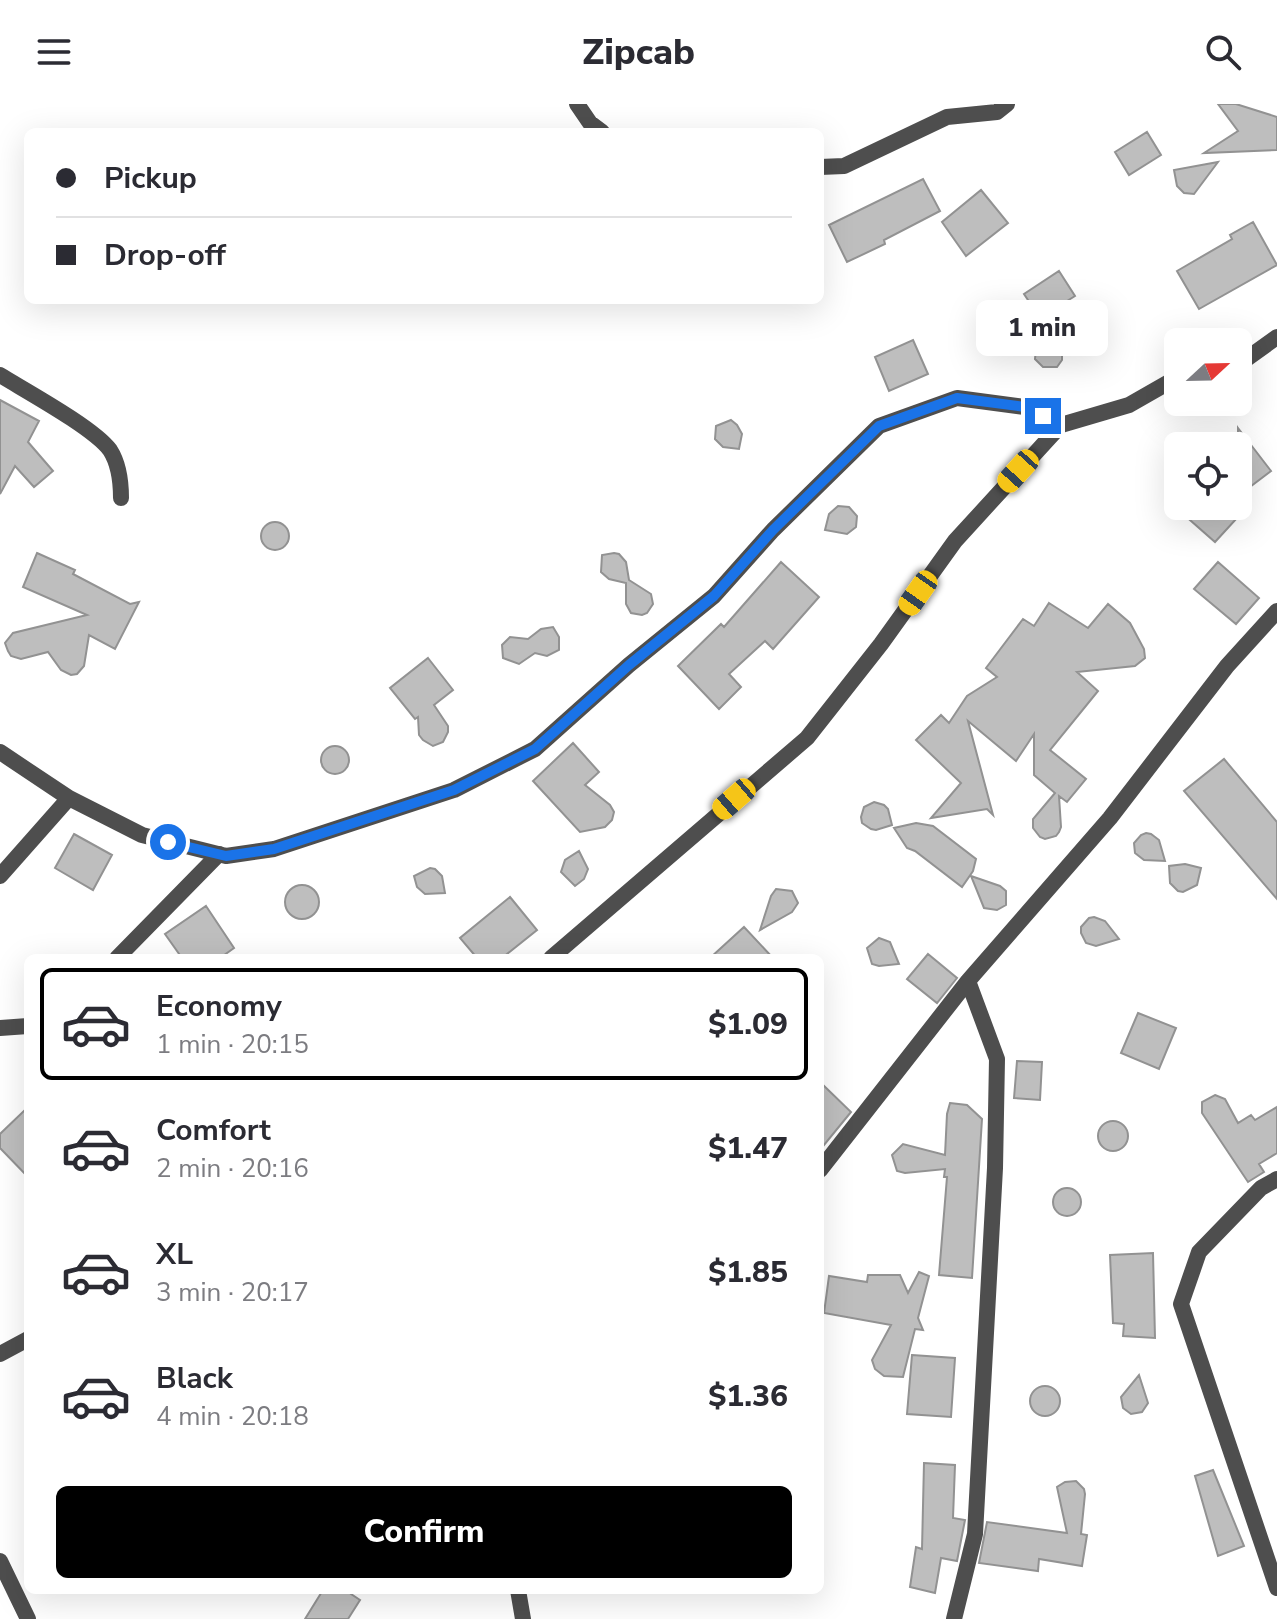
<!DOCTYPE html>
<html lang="en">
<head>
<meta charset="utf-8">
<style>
	body { margin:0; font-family:"Nunito Sans",sans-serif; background:#f7f7f7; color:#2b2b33; height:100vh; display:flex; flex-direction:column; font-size:30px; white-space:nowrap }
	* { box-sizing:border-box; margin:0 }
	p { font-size:26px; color:#7c7c81 }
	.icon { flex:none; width:44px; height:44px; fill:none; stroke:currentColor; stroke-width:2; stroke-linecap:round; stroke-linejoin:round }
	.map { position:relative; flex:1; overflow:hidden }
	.sheet { position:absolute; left:24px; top:850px; width:800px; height:640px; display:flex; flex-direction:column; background:#fff; border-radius:12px; box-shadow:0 8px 32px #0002 }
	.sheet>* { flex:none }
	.banner { position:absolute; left:24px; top:24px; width:800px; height:176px; border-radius:12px; box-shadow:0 8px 32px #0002; display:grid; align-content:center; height:176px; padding:0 32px; background:#fff }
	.needle { width:52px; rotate:68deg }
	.buttons { position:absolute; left:1164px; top:224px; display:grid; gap:16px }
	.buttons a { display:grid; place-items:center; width:88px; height:88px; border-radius:12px; background:#fff; box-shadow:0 8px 32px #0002; font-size:40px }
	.end { position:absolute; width:36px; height:36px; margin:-18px; border:10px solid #1a73e8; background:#fff; box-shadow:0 0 0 4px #fff }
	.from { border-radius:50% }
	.bubble { position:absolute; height:56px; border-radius:12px; background:#fff; box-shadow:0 8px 32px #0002; font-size:26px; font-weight:800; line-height:56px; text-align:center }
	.car { position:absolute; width:24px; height:48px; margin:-24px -12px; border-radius:10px; box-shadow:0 0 6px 2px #0007; background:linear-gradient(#f5c518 24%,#345 0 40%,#f5c518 0 76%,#345 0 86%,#f5c518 0) }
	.banner b { display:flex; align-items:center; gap:28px; height:76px; font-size:30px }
	.banner b+b { border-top:2px solid #e1e1e2 }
	.banner i { width:20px; height:20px; background:#2b2b33 }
	ul { padding:14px 0 0; list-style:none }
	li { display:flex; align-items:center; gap:24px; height:112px; margin:0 16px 12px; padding:0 16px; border:4px solid transparent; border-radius:12px }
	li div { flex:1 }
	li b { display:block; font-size:30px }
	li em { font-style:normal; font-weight:800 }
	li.on { border-color:#000 }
	li>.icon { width:72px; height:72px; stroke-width:1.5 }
	.button { display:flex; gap:16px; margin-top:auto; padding:16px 32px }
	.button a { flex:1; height:92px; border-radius:12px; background:#000; color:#fff; font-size:32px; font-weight:800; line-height:92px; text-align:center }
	header { display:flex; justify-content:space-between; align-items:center; height:104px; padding:0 32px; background:#fff; font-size:36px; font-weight:800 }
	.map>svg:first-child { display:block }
	.building { fill:#bebebe; stroke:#929292; stroke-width:2 }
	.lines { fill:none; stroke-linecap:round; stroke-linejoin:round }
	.lane { stroke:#4e4e4e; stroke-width:16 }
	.street { stroke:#4e4e4e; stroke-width:16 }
	.route { stroke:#1a73e8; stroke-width:10 }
</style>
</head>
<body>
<header><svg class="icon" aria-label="menu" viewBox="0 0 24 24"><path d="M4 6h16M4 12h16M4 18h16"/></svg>Zipcab<svg class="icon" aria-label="search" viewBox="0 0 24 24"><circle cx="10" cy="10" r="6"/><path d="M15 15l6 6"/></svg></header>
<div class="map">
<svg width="1277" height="1515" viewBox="0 0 1277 1515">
	<rect width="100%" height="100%" fill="#fff"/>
	<path class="building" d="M1218,0H1236L1277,13V46L1204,49L1238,27Z
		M1147,28L1161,51L1129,71L1115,48Z
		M1218,58L1194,90L1184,89L1177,82L1174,66Z
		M923,75L940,107L884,136L885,140L847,158L829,121Z
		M981,86L1008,119L966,152L942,118Z
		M1253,118L1277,161L1199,205L1177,167L1232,135L1230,131Z
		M1059,167L1075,192L1040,214L1024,190Z
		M1046,230L1062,246V256L1057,263H1043L1035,255L1036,244Z
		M913,236L928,270L889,287L875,253Z
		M0,296L39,317L28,338L53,367L34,383L15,362L0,390Z
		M731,316L737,321L742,330L739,345L723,343L715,335L716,322Z
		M1238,324L1271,367L1238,392Z
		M838,402L849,403L857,412L856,423L847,430L825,426L829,410Z
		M1174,402H1248L1215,438Z
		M261 432a14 14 0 1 1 28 0a14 14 0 1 1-28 0Z
		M37,449L75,466L73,470L130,500L139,498L115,545L89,531L84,562L77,570L71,571L61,566L48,548L21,555L11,552L8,547L5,539L13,529L87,511L23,483Z
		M614,449L619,450L626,458L629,476L651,490L653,500L647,509L642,511L631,509L626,500V479L609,475L601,468L602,451Z
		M781,458L819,493L773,545L765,537L729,570L741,583L719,605L678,562L721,520L724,523Z
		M1218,458L1259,494L1236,520L1194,485Z
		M1049,499L1088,524L1108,500L1130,519L1144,545L1145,554L1135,562L1077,568L1098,587L1050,646L1086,675L1067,698L1059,692L1061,723L1059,728L1056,732L1045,735L1040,733L1033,724V715L1055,689L1034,671V630L1016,657L968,617L993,711L987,705L931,714L961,679L916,636L941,611L949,619L967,592L997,573L986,564L1023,515L1034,522Z
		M553,523L559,533V546L547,552L535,549L519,560L503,554L502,541L510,533L528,535L541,525Z
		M428,554L453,586L434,601L448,622V628L443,638L433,642L423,636L419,631L418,613L415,615L390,584Z
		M573,639L599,668L585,681L610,701L614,708L612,716L605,723L580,728L533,677Z
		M321 656a14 14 0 1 1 28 0a14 14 0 1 1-28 0Z
		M1224,655L1277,718V795L1184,687Z
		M874,698L884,701L888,705L892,721L876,726L871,725L862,719L861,713L864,703Z
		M916,719L933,722L976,755L973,767L962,783L915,747L907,744L894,724Z
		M1146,729L1151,730L1159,736L1165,757L1144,756L1135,749L1134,739L1141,731Z
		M74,730L112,751L93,786L55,764Z
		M579,747L588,765L584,775L575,782L561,768L565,756Z
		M1185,760L1201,764L1197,781L1183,788L1178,787L1170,779L1169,762Z
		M430,764L435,765L442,772L445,789L425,790L417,783L414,772Z
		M971,772L1000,782L1006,787V801L997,806L984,804Z
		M285 798a17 17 0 1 1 34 0a17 17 0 1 1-34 0Z
		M776,785L792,787L798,799L792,808L760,826L771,792Z
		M510,793L537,826L502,854H477L460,834Z
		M206,802L234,844L220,854H182L165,830Z
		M1094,813L1105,817L1119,835L1096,842L1086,839L1081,829V823L1089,814Z
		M744,823L773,854H710Z
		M879,834L890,838L899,860L879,862L872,860L867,844Z
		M928,850L957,874L937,899L907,875Z
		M1138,909L1176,924L1159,965L1121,949Z
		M1017,957L1042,958L1040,996L1014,994Z
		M820,978L851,1008L820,1046Z
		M1215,991L1225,995L1238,1019L1251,1011L1255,1016L1277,1003V1049L1259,1060L1264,1068L1248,1078L1202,1009V998Z
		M950,999L967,1001L982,1015L972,1174L939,1171L947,1073H944L945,1065L905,1069L897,1067L892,1051L903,1040L945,1051L947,1010Z
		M28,1003V1073L0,1044V1030Z
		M1098 1032a15 15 0 1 1 30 0a15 15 0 1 1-30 0Z
		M1053 1098a14 14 0 1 1 28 0a14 14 0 1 1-28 0Z
		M1153,1149L1155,1234L1123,1232L1124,1220L1113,1219L1110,1151Z
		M919,1168L929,1172L918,1214L923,1226L915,1225L903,1273L884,1272L875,1265L872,1256L891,1221L824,1209L829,1172L867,1178L868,1171H900L908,1189Z
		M912,1251L955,1254L951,1313L907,1310Z
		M1139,1271L1148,1299L1142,1308L1131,1310L1123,1304L1121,1293Z
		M1030 1297a15 15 0 1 1 30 0a15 15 0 1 1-30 0Z
		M924,1359L955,1361L953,1414L965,1416L957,1457L941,1454L935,1489L910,1483L916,1443L922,1445Z
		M1213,1366L1244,1442L1218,1452L1195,1372Z
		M1076,1377L1084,1385L1085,1390L1081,1430L1087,1431L1082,1462L1039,1455L1038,1467L979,1459L987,1418L1067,1429L1057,1383L1065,1378Z
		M323,1486H345L360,1496L348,1515H305Z"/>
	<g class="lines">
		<path class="lane" d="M117,854L219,750
			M0,924L28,922"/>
		<path class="street" d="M577,0L590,19L602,28
			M820,63L844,62L947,13L997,8L1007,0
			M1238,261L1277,233
			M0,271C26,287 94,324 110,346C119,360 121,378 121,394
			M0,648L69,694L142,731L226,752L274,745L454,686L535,645L629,561L714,492L773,426L879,322L957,294L1025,303L1061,321L1129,301L1178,273
			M0,772L69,694
			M551,854L807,634L881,540L955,437L1061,321
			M820,1066L968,877
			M1277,1075L1261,1084L1199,1148L1181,1200L1277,1484
			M0,1250L28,1235
			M0,1457L28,1515
			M518,1486L523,1515
			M954,1515L975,1430L995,1064L997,955L968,877L1110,714L1227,562L1277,507"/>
	</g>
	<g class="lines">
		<path class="route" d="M168,738L226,752L274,745L454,686L535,645L629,561L714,492L773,426L879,322L957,294L1025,303L1043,312"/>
	</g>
</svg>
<div class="buttons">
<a><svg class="needle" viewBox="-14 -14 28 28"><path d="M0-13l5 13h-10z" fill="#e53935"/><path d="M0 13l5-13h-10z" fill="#7c7c81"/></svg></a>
<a><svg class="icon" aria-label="locate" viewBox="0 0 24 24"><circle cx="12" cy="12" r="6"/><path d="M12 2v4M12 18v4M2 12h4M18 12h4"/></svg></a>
</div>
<i class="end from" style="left:168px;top:738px"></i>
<i class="end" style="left:1043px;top:312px"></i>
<div class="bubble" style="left:976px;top:196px;width:132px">1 min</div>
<i class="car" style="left:1018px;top:367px;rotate:222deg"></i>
<i class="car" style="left:918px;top:489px;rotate:215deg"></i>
<i class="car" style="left:734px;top:695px;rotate:229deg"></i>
<div class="banner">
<b><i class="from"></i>Pickup</b>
<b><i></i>Drop-off</b>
</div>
<section class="sheet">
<ul>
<li class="on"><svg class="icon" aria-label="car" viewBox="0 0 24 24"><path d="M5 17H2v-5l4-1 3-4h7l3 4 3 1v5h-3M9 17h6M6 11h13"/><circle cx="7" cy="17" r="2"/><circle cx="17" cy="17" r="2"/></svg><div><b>Economy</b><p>1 min · 20:15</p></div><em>$1.09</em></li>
<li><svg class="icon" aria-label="car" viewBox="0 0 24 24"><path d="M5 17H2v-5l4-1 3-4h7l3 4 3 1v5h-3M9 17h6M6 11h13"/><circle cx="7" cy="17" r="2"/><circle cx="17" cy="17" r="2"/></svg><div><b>Comfort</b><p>2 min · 20:16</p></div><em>$1.47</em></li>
<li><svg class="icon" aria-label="car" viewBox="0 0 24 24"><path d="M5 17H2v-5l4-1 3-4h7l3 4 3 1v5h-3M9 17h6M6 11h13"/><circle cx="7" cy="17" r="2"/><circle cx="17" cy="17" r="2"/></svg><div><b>XL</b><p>3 min · 20:17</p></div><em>$1.85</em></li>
<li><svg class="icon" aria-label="car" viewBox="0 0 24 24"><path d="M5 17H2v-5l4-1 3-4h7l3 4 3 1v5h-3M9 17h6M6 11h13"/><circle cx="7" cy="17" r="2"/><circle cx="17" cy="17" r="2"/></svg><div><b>Black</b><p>4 min · 20:18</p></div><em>$1.36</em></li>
</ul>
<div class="button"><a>Confirm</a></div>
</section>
</div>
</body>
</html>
